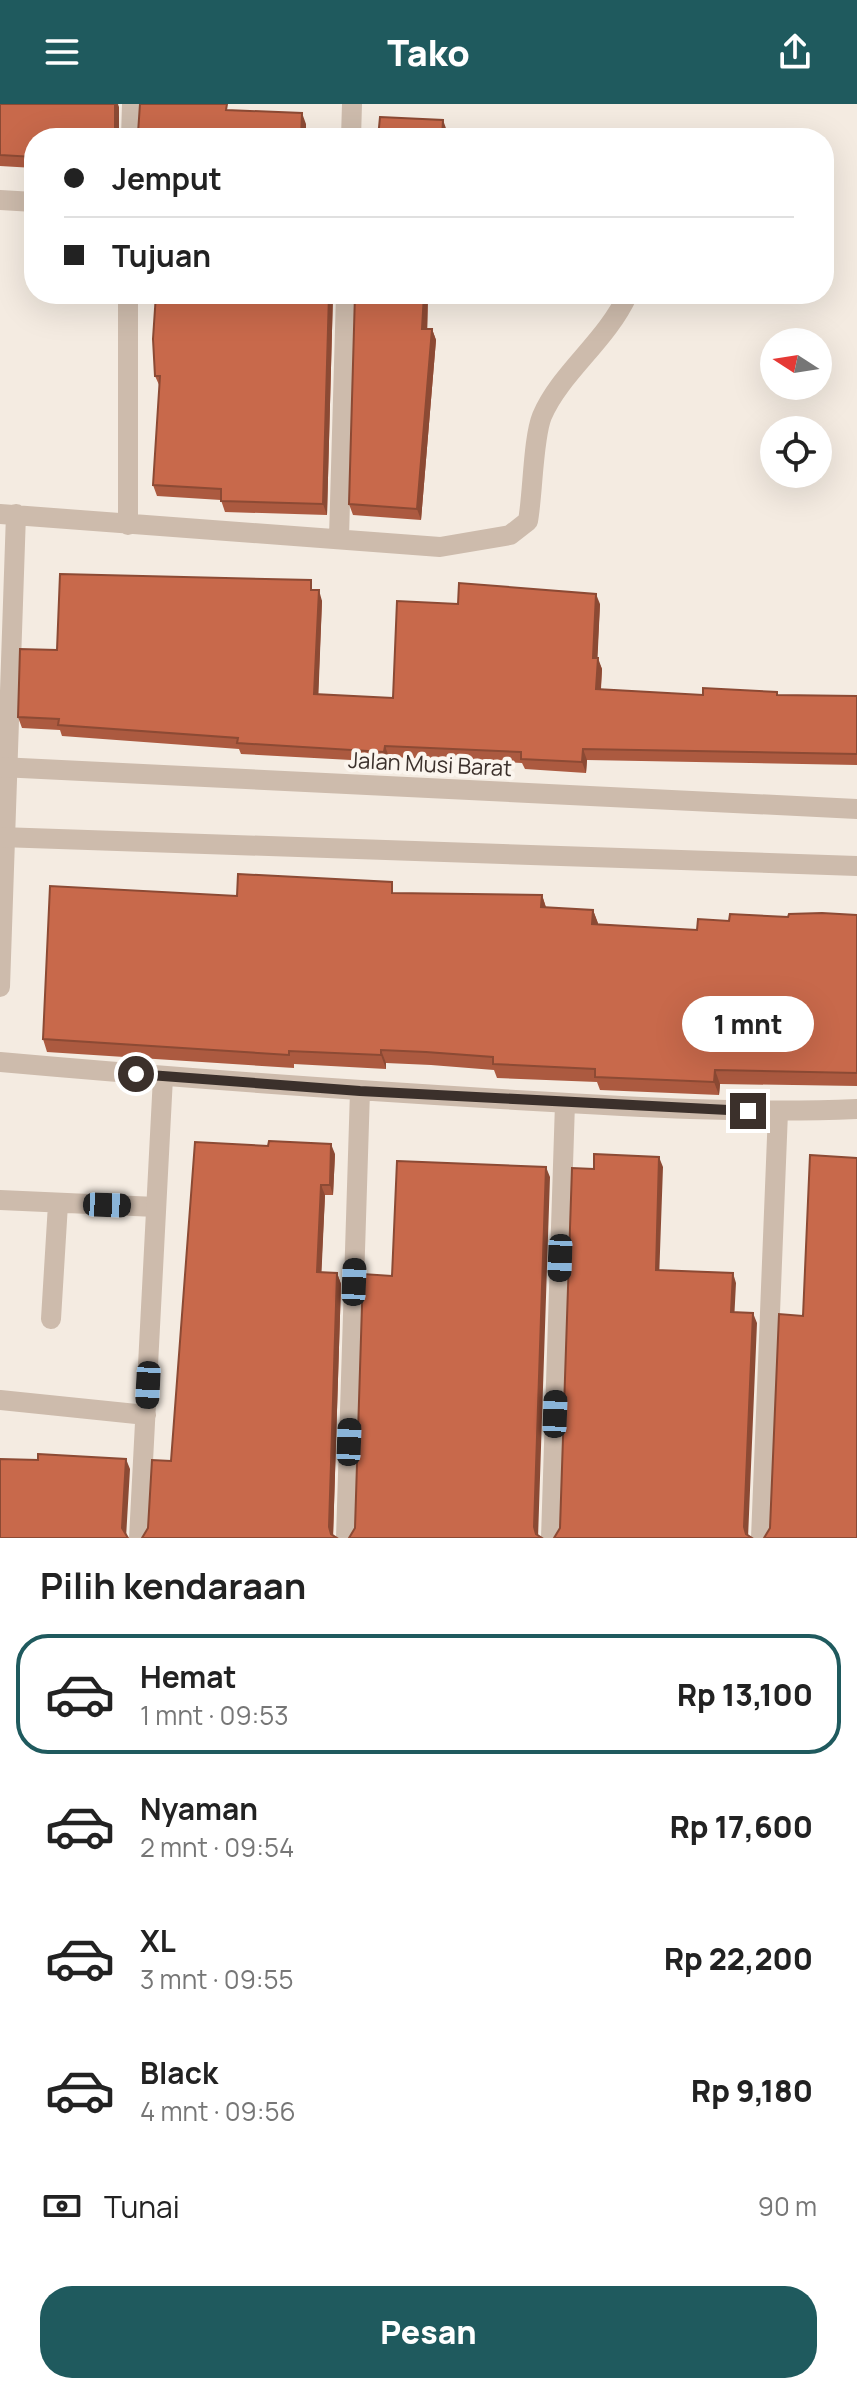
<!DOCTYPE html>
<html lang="id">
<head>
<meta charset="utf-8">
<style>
	body { margin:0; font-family:Manrope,sans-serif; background:#f6f6f6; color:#222; height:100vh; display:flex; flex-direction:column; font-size:30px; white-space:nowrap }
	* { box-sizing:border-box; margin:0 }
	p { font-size:26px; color:#767676 }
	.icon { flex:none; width:44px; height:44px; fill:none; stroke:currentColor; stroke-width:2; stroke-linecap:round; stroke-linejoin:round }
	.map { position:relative; height:1434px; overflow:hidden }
	.details { display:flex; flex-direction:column; background:#fff; flex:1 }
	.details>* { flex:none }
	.top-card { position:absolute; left:24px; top:24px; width:810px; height:176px; border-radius:32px; box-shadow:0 8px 32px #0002; display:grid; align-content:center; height:176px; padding:0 40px; background:#fff }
	.needle { width:52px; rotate:282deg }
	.buttons { position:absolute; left:760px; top:224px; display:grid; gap:16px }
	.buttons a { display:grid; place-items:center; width:72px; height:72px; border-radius:50%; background:#fff; box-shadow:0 8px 32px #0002; font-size:40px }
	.end { position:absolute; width:36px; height:36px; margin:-18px; border:10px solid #3b302b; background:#fff; box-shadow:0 0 0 4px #fff }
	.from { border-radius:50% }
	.bubble { position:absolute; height:56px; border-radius:28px; background:#fff; box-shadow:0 8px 32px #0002; font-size:26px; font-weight:800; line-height:56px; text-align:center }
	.car { position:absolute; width:24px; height:48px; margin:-24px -12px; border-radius:10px; box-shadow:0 0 6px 2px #0007; background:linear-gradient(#222 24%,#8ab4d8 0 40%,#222 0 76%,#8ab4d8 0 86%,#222 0) }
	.top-card b { display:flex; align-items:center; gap:28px; height:76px; font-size:30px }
	.top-card b+b { border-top:2px solid #e0e0e0 }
	.top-card i { width:20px; height:20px; background:#222 }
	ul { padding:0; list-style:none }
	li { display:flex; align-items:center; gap:24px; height:120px; margin:0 16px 12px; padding:0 24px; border:4px solid transparent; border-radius:32px }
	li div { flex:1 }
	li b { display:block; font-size:30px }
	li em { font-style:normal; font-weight:800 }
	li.active { border-color:#1f5a5e }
	li>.icon { width:72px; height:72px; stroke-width:1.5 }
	h2 { padding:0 40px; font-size:36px; line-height:96px }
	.pay { display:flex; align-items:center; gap:20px; height:88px; padding:0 40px; font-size:30px }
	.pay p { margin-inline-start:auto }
	.cta { display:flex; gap:16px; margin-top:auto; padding:16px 40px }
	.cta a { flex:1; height:92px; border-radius:32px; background:#1f5a5e; color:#fff; font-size:32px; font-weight:800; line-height:92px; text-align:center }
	header { display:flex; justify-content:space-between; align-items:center; height:104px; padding:0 40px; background:#1f5a5e; color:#fff; font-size:36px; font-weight:800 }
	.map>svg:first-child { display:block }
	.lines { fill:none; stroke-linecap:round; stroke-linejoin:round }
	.service { stroke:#cdbbac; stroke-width:20 }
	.minor { stroke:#cdbbac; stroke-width:20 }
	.tertiary { stroke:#cdbbac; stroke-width:20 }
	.wall { fill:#ac5a40 }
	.shaded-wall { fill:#8c4a34 }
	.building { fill:#c8694b; stroke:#8c4a34; stroke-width:2 }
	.route { stroke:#3b302b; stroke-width:10 }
	.labels { text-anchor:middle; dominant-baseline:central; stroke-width:8; stroke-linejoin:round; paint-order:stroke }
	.street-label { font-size:22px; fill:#3b302b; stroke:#fbf5ee }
</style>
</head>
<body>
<header><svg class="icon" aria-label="menu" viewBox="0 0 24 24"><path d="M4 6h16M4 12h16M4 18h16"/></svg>Tako<svg class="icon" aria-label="share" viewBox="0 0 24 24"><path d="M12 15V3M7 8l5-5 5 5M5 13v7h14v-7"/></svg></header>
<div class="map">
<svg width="857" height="1434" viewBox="0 0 857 1434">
	<rect width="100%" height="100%" fill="#f4ebe1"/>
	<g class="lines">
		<path class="service" d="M0,1096L156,1103
			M51,1215L58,1100"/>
		<path class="minor" d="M131,34L132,0
			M351,34L352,0
			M0,96L34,98
			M128,190V421
			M0,410L440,443L510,431L528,417C533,389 533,334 542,312C561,268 606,238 628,190
			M339,433L346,190
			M0,883L16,410
			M0,958C167,973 333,985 501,995C619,1002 738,1010 857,1005
			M0,1296L146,1311
			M139,1434L163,973
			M346,1434L360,987
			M551,1434L565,999
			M761,1434L778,1008"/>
		<path class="tertiary" d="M0,663L857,705
			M0,733L857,762"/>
	</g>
	<path class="wall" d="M0,0L119,3V31L34,34V64L0,62Z
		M333,190L327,411L225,408L221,396L157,392L153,381L160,283L155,272Z
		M355,190H428L427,225H432L436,236L421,416L353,411L349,400Z
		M314,486L322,497L318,590L393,594L458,500H600L597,554L602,565L601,585L703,591L857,592V661L587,656L586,669L525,665L522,659L389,653L388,658L241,650L239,645L62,632L60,626L22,624L18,613L57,546Z
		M396,789L542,791L546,803L593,806L598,820L697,826L729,817L788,813L857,811V982L720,980L719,991L600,986L597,978L497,974L494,966L431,961L386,959V965L294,960V964L47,948L43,935L237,792Z
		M335,1050L333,1091H325L321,1169H337L341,1180L333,1432L148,1424L171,1357Z"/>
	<path class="shaded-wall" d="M115,0H118L119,3V34L115,28Z
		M302,9L306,20V34H301Z
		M443,16L447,27V34H442Z
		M329,190H333L327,411L323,400Z
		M424,190H428L427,236L422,225Z
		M432,225L436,236L421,416L417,405Z
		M319,486L322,497L318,601L314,590Z
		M596,490L600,500L597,565L593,554Z
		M598,554L602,565L600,596L596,585Z
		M385,642L389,653L388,658L384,648Z
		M583,645L587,656L586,669L582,658Z
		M542,791L546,804L541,803Z
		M593,806L598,819L597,833L592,820Z
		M381,946L386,959V965L381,951Z
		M715,966L720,980L719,991L714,978Z
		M331,1040L335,1050L333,1091L330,1081Z
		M659,1053L663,1063L659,1176L656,1166Z
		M546,1063L550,1073L538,1434L534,1423Z
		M321,1081L325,1091L321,1179L317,1168Z
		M337,1169L341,1180L333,1434L329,1423Z
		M733,1169L736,1179L734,1218L731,1208Z
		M753,1209L757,1219L748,1434L744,1423Z
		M126,1355L130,1365L126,1434L122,1424Z"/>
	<path class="building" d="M0,0H115V28L123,34H34V53L0,51Z
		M140,0H227L226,6L302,9L301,34H129L138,29Z
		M380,13L443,16L442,34H378Z
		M156,190H329L323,400L221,397V385L153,381L160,272H155L153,235Z
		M355,190H424L422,225H432L417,405L349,400Z
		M60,470L311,476V486H319L314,590L393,594L397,497L458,500L459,479L596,490L593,554H598L596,585L703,591V584L777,588V591L857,592V650L583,645L582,658L521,655V648L385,642L384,648L237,639L238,634L58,621L59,615L18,613L20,545L57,546Z
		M238,770L392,778V789L542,791L541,803L593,806L592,820L697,826L698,815L729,817L730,810L788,813L789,810L822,809L857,811V969L715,966L714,978L595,973V965L493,960V953L426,948L381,946V951L289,947V951L43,935L50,782L237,792Z
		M269,1037L331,1040L330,1081H321L317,1168L337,1169L329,1423L331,1430L337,1434H142L148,1424L152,1356L171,1357L195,1038L268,1042Z
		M594,1050L659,1053L656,1166L733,1169L731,1208L753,1209L744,1423L746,1430L752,1434H554L560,1424L572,1064L594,1065Z
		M810,1051L857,1054V1434H764L770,1424L779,1210L803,1212Z
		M397,1057L546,1063L534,1423L536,1430L542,1434H349L355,1424L363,1170L392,1172Z
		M38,1350L126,1355L122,1424L128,1434H0V1355L38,1356Z"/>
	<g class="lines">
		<path class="route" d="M136,970L360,987L748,1007"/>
	</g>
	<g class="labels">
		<g class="street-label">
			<text transform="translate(430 660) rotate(3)">Jalan Musi Barat</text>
		</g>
	</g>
</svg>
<div class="buttons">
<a><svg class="needle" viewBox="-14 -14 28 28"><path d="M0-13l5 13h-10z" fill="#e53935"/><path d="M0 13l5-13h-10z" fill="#767676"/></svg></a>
<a><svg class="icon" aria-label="locate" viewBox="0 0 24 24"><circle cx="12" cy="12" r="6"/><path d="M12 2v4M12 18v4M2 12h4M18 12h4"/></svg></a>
</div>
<i class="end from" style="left:136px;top:970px"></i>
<i class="end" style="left:748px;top:1007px"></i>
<div class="bubble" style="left:682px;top:892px;width:132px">1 mnt</div>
<i class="car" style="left:107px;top:1101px;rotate:92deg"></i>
<i class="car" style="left:560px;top:1154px;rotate:182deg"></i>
<i class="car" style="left:354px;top:1178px;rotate:2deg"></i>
<i class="car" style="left:148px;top:1281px;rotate:183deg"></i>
<i class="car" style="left:555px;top:1310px;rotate:2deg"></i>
<i class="car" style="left:349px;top:1338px;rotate:2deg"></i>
<div class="top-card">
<b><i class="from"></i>Jemput</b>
<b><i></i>Tujuan</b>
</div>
</div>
<section class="details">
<h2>Pilih kendaraan</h2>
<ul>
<li class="active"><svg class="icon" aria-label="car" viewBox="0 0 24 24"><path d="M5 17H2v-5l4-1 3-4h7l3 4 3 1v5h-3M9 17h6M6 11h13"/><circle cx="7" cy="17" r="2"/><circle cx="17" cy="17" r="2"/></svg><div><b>Hemat</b><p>1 mnt · 09:53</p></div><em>Rp 13,100</em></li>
<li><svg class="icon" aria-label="car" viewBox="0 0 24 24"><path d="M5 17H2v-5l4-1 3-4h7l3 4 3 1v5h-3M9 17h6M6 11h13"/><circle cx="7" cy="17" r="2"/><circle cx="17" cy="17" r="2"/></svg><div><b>Nyaman</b><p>2 mnt · 09:54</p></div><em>Rp 17,600</em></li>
<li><svg class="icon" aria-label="car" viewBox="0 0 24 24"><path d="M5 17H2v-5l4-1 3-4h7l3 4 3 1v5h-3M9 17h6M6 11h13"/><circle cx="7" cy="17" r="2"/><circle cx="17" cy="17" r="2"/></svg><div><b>XL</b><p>3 mnt · 09:55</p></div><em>Rp 22,200</em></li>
<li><svg class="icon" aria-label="car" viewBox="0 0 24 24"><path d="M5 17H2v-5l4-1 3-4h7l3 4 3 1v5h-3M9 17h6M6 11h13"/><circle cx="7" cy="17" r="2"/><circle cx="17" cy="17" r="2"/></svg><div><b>Black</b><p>4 mnt · 09:56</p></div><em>Rp 9,180</em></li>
</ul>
<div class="pay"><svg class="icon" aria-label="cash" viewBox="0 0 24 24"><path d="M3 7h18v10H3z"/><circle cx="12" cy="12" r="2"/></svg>Tunai<p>90 m</p></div>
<div class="cta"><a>Pesan</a></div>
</section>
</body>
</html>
